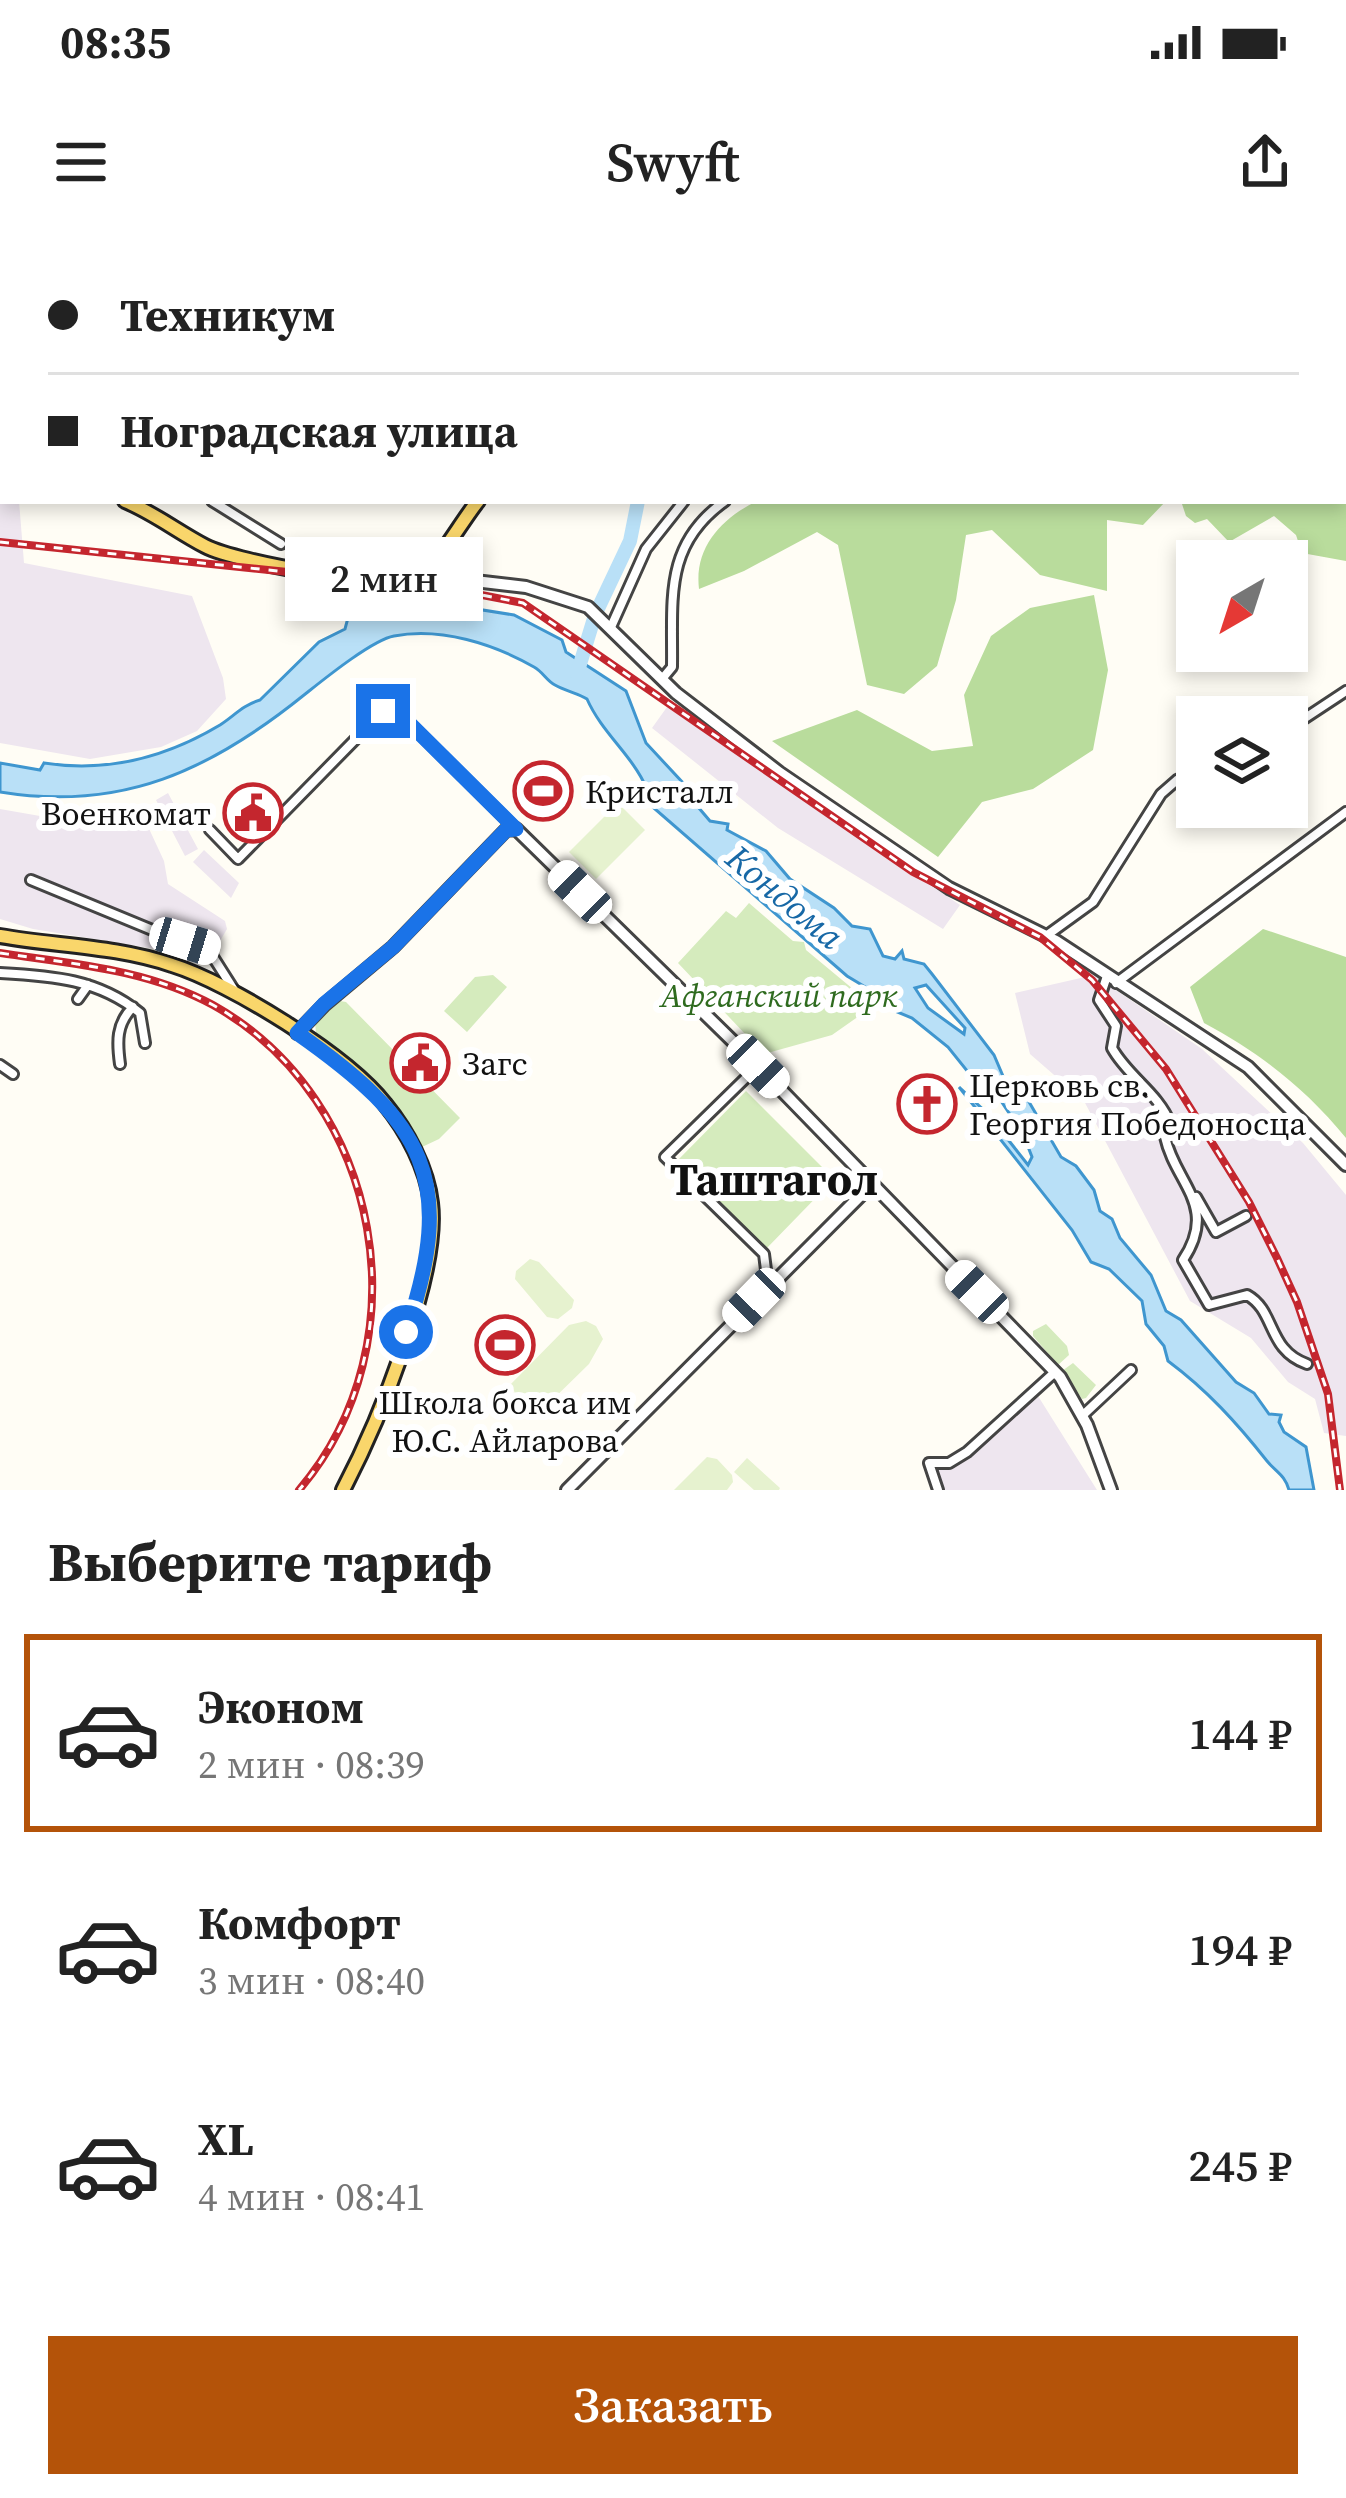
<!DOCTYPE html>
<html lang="ru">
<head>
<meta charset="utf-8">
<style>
	body { margin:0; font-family:"Source Serif 4",serif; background:#f2f2f2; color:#222; height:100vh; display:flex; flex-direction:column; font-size:45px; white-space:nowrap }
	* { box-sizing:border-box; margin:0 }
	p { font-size:39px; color:#767676 }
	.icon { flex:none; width:66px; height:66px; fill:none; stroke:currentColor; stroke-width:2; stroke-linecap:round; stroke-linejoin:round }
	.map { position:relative; height:1250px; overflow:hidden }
	.details { display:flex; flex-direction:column; background:#fff; flex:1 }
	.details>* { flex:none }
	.banner { position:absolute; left:0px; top:0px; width:1347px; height:264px; box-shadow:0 6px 18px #0003; display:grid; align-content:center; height:264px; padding:0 48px; background:#fff }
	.needle { width:78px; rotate:219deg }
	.controls { position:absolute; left:1176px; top:300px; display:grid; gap:24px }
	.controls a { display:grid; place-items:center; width:132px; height:132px; border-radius:0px; background:#fff; box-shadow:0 6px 18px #0003; font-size:60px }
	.end { position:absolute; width:54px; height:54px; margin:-27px; border:15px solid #1a73e8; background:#fff; box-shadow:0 0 0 6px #fff }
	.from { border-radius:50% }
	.bubble { position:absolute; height:84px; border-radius:0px; background:#fff; box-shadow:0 6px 18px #0003; font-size:39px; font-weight:600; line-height:84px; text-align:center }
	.car { position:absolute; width:36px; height:72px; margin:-36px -18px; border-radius:15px; box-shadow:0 0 9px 3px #0007; background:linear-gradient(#fff 24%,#345 0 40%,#fff 0 76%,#345 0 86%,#fff 0) }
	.banner b { display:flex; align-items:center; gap:42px; height:114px; font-size:45px }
	.banner b+b { border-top:3px solid #e0e0e0 }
	.banner i { width:30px; height:30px; background:#222 }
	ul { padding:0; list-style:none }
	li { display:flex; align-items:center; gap:36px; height:198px; margin:0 24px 18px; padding:0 24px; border:6px solid transparent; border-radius:0px }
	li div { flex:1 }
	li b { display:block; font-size:45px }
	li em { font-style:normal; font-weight:600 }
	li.current { border-color:#b45309 }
	li>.icon { width:108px; height:108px; stroke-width:1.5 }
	h2 { padding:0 48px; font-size:54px; line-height:144px }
	.cta { display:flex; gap:24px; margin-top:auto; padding:24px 48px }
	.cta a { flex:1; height:138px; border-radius:0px; background:#b45309; color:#fff; font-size:48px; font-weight:600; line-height:138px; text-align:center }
	.status { display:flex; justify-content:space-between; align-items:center; height:84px; padding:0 60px; background:#fff; direction:ltr }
	.status svg { height:33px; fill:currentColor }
	header { display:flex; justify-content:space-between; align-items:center; height:156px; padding:0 48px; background:#fff; font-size:54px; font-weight:600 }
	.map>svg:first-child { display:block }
	.industrial { fill:#eee6ef }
	.green { fill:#d5ebbd }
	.forest { fill:#b9dc9c }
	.pitch { fill:#e6f2cf }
	.water { fill:#b9e0f7; stroke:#3f96cf; stroke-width:3; fill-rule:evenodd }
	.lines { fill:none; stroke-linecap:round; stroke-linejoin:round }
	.river { stroke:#b9e0f7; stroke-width:14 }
	.minor-casing { stroke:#444; stroke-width:14 }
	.tertiary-casing { stroke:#444; stroke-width:16 }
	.primary-casing { stroke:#222; stroke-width:18 }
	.minor { stroke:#fff; stroke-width:8 }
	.tertiary { stroke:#fff; stroke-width:10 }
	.primary { stroke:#f9d66b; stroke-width:12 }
	.rail-casing { stroke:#c4262e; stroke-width:8 }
	.rail { stroke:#fff; stroke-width:3; stroke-dasharray:9; stroke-linecap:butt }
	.route { stroke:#1a73e8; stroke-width:15 }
	.labels { text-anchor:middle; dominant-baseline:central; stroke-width:12; stroke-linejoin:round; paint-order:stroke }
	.poi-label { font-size:33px; fill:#111; stroke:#fff; text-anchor:start }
	.park-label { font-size:33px; font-style:italic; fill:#2f6b1f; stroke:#fff }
	.water-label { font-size:36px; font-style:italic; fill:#1768a6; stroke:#fff }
	.district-label { font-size:45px; font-weight:bold; fill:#111; stroke:#fff }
</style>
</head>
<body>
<div class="status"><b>08:35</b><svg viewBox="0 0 49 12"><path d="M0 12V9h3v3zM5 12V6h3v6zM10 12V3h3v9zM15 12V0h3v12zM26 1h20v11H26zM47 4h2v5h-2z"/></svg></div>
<header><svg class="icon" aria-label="menu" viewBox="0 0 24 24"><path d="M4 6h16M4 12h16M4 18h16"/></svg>Swyft<svg class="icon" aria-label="share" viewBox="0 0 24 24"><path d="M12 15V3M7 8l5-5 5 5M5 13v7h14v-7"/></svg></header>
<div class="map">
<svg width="1346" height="1250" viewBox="0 0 1346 1250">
	<rect width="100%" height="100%" fill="#fffdf5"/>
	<path class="industrial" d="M0,236L3,261H19L24,323L192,356L223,438L226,459L197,491L161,507L90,519L0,503Z
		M667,467L960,665L943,689L778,588L652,488Z
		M168,553L198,609L185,616L156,560Z
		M138,565L164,621L168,644L225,681L227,689L207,723L155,709L33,689L0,679V569L40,576Z
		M204,610L239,643L231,658L193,622Z
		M1094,735L1202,809L1303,903L1346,955V1196L1324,1193L1315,1159L1288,1142L1251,1098L1190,1061L1084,861L1030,814L1015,753Z
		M1038,1156L1097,1250H945L938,1231L975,1208Z"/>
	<path class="green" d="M749,663L793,701L804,702L806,710L871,764L869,769L832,795L764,814L678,723L726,671L736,678Z
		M493,735L507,747L467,792L444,771L475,737Z
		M340,761L346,762L460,878L439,899L422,907L383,851L316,793L315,782L330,764Z
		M746,851L834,939L765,1010L676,922Z
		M1046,1084L1067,1106L1069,1115L1058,1125L1033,1096V1091Z
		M1073,1123L1096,1145L1086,1158L1082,1159L1062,1131Z"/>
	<path class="forest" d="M993,0H1346V321L1302,313L1296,295L1274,276L1229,302L1207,279L1195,283L1186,276L1181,261H1344V3H991Z
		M757,261H1166L1143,285L1107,280V351L1040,335L992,290L966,295L956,360L937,426L904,454L867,445L838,305L817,292L744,331L699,349C694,307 722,278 757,261Z
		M1094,355L1108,430L1093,510L1033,549L982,562L938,617L772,501L857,470L932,511L973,506L964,455L991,396L1030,368Z
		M1263,689L1346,717V898C1305,848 1260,813 1204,783L1190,747Z"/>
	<path class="pitch" d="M618,563L645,590L596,639L569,612Z
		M530,1019L539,1022L574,1060L572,1068L558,1079L547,1077L515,1039L516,1031Z
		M586,1081L596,1086L603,1099L589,1124L541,1171H531L519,1165L513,1148L509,1146L569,1085Z
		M707,1217L717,1219L732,1235L733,1242L727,1250H674Z
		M747,1218L780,1248L779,1250H754L734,1232Z"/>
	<path class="water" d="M389,355L514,375L562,400L566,412L626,451L646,503L685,545L687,554L710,581L728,584L727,590L766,611L790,639L834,668L852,686L870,689L883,716L895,719L902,711L904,719L924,724L932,734L994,815L1003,836L1025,855L1061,917L1076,926L1094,950L1100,971L1112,979L1120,998L1151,1035L1166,1071L1181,1080L1236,1142L1254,1153L1269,1174L1281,1175L1279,1182L1284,1192L1306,1207L1314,1250H1289C1285,1235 1276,1232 1267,1221C1237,1183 1207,1150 1168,1121L1164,1106L1146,1084L1142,1061L1109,1029L1091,1022L1072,990L959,847L988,874L1028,925L1032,917L1023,894L1001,861L976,842L948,807L912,778L890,769L882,757L847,736L640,556L635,548L646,547C632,515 602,493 587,459C578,453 565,451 555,445C547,441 543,432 534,427C494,404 441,387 394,396C372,400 323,440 304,455C211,530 122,572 0,552V523L40,530L44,523C108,533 165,518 220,485C234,476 243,465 260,460L319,402L345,389L349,374L374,376L377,358ZM926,745L965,788L964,794L928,768L915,748Z"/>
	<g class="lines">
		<path class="river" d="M752,3L753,0
			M577,434L595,375L630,301L638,261"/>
		<defs>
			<path id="minor" d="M169,0L172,3
				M417,3L422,0
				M597,3L600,0
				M793,3L794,0
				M944,3L945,0
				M0,43H3
				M0,148L3,149
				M212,261L281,304
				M611,387L646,309L684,261
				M662,439L672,427C673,360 663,305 725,261
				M1287,490L1346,451
				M210,590L238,619L390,464L515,588
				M31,640L162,694L208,709L234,750
				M1046,696L1093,662L1161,554L1177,540L1197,531
				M0,733C53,736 98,739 140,773L145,803
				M1107,736L1099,760L1116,786L1112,808C1128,837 1158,852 1171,885L1165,897C1175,943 1219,966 1183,1020L1209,1065L1247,1055C1276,1071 1267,1110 1307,1124
				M1116,743L1346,572
				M78,759L88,745
				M120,824C117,802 116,784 133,767
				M0,825L13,834
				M758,826L665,917L764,1014L768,1046
				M1196,957L1216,992L1246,976
				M1082,1176L1131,1130
				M938,1250L929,1223H949L967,1212L1055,1132"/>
			<path id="tertiary" d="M423,335L526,347L588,367L676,453L780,533L949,648L1056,701L1248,827L1346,925
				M297,793L324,765L393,707L506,590L516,589L753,821L1060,1137L1087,1185L1111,1250
				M567,1250L872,944"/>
			<path id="primary" d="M734,3L735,0
				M0,227L3,228
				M125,261C154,273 178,292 205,306C238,323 392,351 423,335C433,330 466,275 478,261
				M0,696C57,706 116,706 172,725C230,743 348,816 385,864C407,891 427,928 431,963C440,1035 377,1185 343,1250"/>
		</defs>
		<use href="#minor" class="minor-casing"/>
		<use href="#tertiary" class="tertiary-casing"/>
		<use href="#primary" class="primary-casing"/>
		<use href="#minor" class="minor"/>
		<use href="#tertiary" class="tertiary"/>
		<use href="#primary" class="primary"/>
		<defs>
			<path id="rail" d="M0,302L451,349L523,363L913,632L1040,697L1092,740L1166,829L1249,962L1277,1018L1297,1062L1328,1154L1340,1250
				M0,713C73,724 147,729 213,765C383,860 425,1103 299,1250"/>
		</defs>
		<use href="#rail" class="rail-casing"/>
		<use href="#rail" class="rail"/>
	</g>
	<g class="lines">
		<path class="route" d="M383,471L390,464L516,589L506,590L393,707L324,764L297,793C424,882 458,939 406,1092"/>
	</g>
	<defs>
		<symbol id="stadium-ring" viewBox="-11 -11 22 22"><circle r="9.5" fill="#fff" stroke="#c4262e" stroke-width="1.5"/><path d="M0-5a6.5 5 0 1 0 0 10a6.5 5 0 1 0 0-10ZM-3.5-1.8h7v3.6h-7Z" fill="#c4262e"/></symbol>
		<symbol id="civic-ring" viewBox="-11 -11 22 22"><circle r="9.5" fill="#fff" stroke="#c4262e" stroke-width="1.5"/><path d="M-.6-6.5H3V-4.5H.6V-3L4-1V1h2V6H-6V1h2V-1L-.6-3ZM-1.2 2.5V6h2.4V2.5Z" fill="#c4262e"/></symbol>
		<symbol id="church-ring" viewBox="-11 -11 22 22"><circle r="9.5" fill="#fff" stroke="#c4262e" stroke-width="1.5"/><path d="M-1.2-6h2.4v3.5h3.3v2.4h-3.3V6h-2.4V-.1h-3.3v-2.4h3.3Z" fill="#c4262e"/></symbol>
	</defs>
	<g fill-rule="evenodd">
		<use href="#stadium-ring" x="510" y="518" width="66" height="66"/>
		<use href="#civic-ring" x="220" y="540" width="66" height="66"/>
		<use href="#civic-ring" x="387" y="790" width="66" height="66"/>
		<use href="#church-ring" x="894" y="831" width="66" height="66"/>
		<use href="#stadium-ring" x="472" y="1072" width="66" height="66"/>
	</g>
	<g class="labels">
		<g class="poi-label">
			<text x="585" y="551">Кристалл</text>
			<text x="211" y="573" text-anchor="end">Военкомат</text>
			<text x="462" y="823">Загс</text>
			<text x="969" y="845">Церковь св.<tspan x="969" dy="38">Георгия Победоносца</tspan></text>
			<text x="505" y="1162" text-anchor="middle">Школа бокса им<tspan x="505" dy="38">Ю.С. Айларова</tspan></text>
		</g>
		<g class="park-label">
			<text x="779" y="755">Афганский парк</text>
		</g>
		<g class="water-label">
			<text transform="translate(785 657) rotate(40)">Кондома</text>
		</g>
		<g class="district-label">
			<text x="774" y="939">Таштагол</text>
		</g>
	</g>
</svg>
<div class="controls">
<a><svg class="needle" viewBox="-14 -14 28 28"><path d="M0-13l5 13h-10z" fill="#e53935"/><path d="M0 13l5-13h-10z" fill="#767676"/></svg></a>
<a><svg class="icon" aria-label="layers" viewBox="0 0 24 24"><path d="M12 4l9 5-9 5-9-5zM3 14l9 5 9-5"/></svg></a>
</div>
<i class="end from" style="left:406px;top:1092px"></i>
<i class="end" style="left:383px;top:471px"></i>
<div class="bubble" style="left:285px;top:297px;width:198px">2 мин</div>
<i class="car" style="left:580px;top:652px;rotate:314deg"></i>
<i class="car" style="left:185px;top:701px;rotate:107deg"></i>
<i class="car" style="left:758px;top:826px;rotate:136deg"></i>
<i class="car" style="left:977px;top:1052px;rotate:315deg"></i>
<i class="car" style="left:754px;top:1060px;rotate:224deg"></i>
<div class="banner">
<b><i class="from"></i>Техникум</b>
<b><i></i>Ноградская улица</b>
</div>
</div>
<section class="details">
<h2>Выберите тариф</h2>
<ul>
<li class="current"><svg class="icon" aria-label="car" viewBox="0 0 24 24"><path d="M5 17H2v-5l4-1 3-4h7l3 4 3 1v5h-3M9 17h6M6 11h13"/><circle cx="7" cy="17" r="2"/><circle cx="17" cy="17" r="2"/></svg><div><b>Эконом</b><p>2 мин · 08:39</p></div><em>144 ₽</em></li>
<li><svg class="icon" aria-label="car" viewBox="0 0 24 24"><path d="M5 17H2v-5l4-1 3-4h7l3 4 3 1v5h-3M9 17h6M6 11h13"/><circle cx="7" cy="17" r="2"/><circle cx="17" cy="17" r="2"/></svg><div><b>Комфорт</b><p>3 мин · 08:40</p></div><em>194 ₽</em></li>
<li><svg class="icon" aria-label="car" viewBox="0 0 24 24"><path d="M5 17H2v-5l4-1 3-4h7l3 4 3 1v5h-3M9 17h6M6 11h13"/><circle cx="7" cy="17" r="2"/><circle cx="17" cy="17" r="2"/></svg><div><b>XL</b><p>4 мин · 08:41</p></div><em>245 ₽</em></li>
</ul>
<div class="cta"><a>Заказать</a></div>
</section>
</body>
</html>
